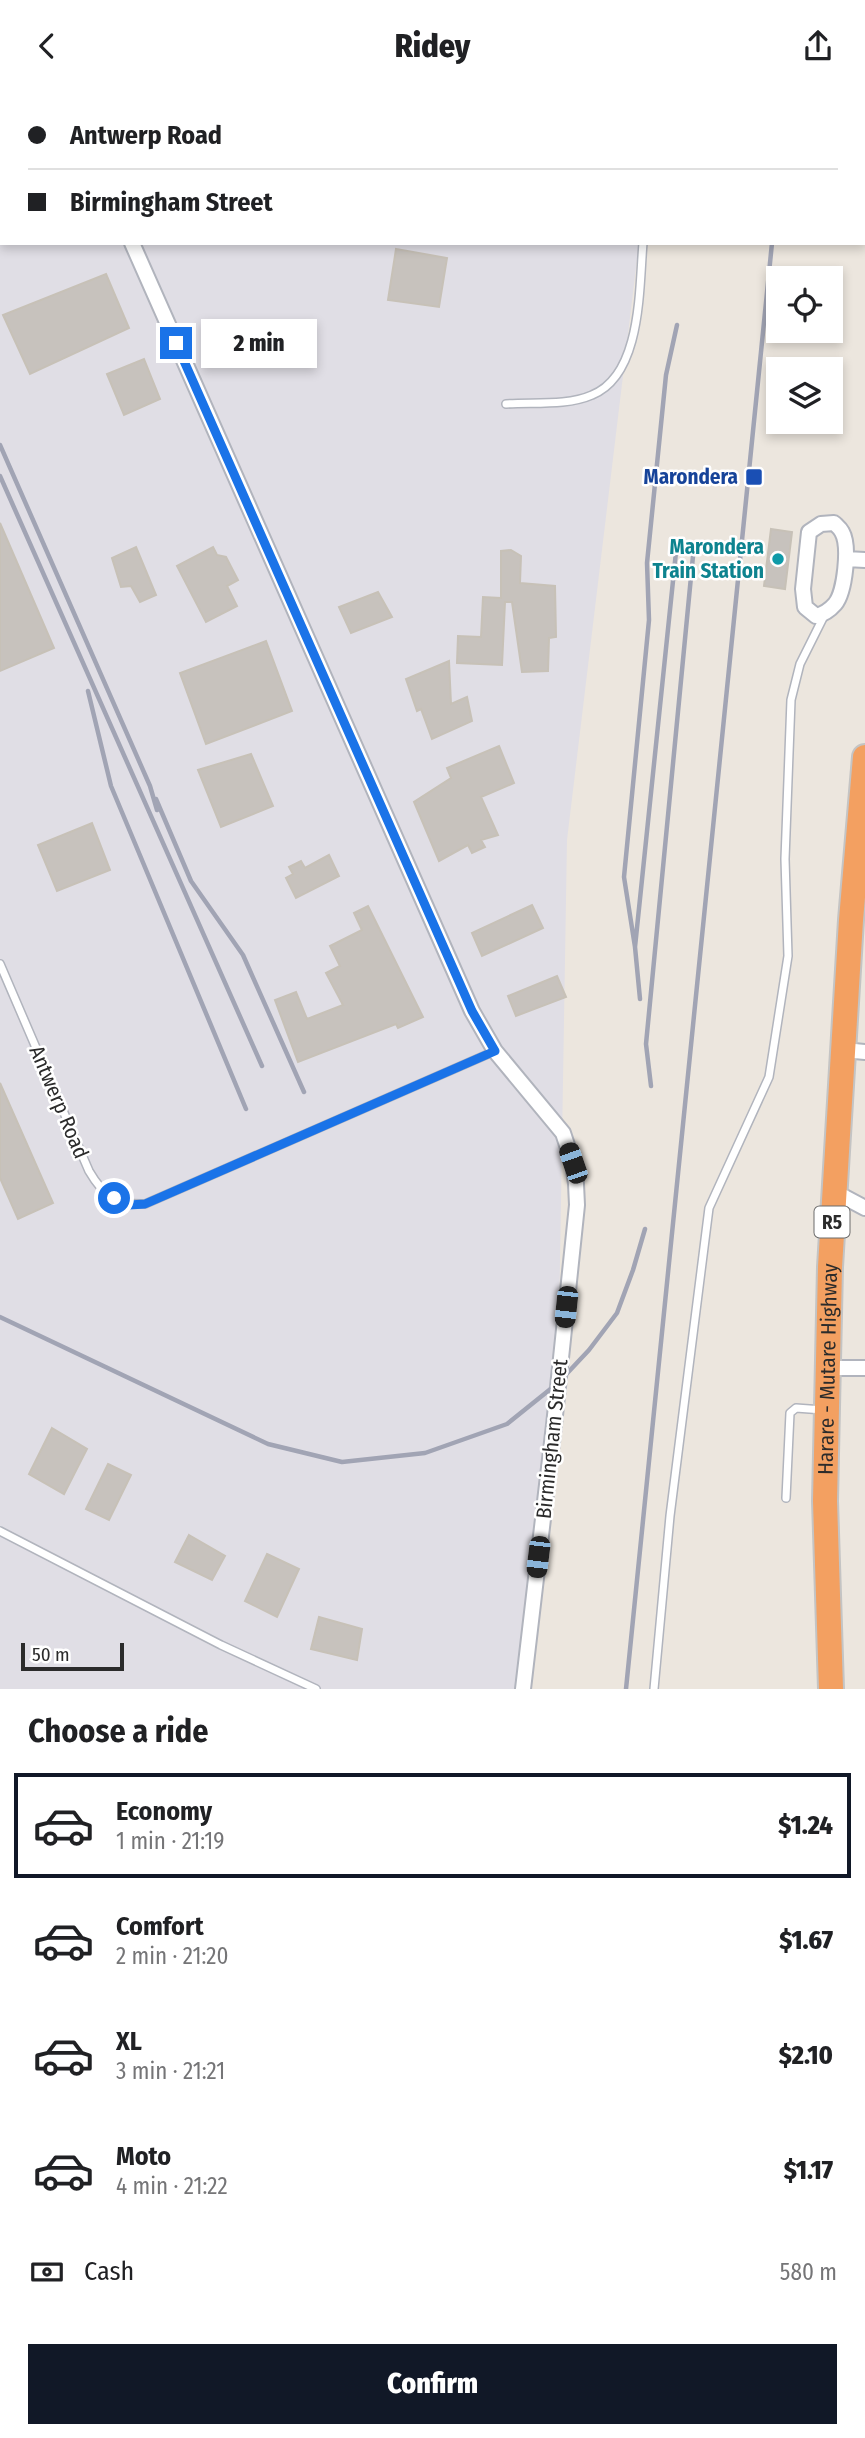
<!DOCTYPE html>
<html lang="en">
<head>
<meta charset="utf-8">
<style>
	body { margin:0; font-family:"Fira Sans Condensed",sans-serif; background:#f6f6f6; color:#202124; height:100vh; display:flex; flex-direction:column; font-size:26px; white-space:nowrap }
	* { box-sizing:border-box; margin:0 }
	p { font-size:23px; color:#757577 }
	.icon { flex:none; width:38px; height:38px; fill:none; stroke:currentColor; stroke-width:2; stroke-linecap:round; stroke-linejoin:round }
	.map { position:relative; height:1598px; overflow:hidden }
	.details { display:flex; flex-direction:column; background:#fff; flex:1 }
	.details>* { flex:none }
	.banner { position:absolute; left:0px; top:0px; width:866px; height:154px; box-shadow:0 4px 10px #0003; display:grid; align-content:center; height:154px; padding:0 28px; background:#fff }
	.buttons { position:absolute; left:766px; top:175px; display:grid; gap:14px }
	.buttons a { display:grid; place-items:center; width:77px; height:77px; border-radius:0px; background:#fff; box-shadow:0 4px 10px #0003; font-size:35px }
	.scale { position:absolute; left:21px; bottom:18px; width:103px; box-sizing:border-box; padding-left:7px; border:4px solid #2b2b2b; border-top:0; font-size:19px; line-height:24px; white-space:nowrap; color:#2b2b2b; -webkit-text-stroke:5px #fff; paint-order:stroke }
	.end { position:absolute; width:32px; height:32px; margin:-16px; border:9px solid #1a73e8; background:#fff; box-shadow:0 0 0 4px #fff }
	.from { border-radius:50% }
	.bubble { position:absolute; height:49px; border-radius:0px; background:#fff; box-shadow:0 4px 10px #0003; font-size:23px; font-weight:800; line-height:49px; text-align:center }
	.car { position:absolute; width:21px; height:42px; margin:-21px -10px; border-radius:9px; box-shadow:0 0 5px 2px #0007; background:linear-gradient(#222 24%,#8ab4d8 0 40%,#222 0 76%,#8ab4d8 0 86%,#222 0) }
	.banner b { display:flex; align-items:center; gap:24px; height:66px; font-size:26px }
	.banner b+b { border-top:2px solid #e0e0e0 }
	.banner i { width:18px; height:18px; background:#202124 }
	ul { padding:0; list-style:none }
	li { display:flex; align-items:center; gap:21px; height:105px; margin:0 14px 10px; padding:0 14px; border:4px solid transparent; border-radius:0px }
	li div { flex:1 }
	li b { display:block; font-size:26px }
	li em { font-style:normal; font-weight:800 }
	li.selected { border-color:#111827 }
	li>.icon { width:63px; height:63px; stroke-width:1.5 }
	h2 { padding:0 28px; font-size:32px; line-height:84px }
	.pay { display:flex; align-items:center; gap:18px; height:77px; padding:0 28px; font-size:26px }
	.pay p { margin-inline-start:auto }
	.cta { display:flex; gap:14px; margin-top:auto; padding:14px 28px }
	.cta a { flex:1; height:80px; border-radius:0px; background:#111827; color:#fff; font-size:28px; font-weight:800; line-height:80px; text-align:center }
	header { display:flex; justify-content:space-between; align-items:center; height:91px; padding:0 28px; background:#fff; font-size:32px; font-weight:800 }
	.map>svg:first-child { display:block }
	.industrial { fill:#e0dee5 }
	.building { fill:#c7c2bd; stroke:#c7c1b7; stroke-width:2 }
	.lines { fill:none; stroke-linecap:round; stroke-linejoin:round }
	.lane-casing { stroke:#b1b4bd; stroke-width:10 }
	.street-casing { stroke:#b1b4bd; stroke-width:18 }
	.highway-casing { stroke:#c4c4c4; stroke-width:28 }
	.lane { stroke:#fff; stroke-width:7 }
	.street { stroke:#fff; stroke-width:14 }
	.highway { stroke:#f3a061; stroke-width:24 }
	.rail { stroke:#a1a4b4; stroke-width:4.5 }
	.route { stroke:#1a73e8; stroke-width:9 }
	.transit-dot { fill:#1a4fb4; stroke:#fff; stroke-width:2.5 }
	.culture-dot { fill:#0f9aa8; stroke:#fff; stroke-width:2.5 }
	.labels { text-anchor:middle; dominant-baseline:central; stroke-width:5; stroke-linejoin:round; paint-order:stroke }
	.shield { fill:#fff; stroke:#6b6b6b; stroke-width:2 }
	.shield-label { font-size:19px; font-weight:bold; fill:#2b2b2b }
	.transit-label { font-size:21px; font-weight:bold; fill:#164399; stroke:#fff; text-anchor:end }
	.culture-label { font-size:21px; font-weight:bold; fill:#0d838f; stroke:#fff; text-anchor:end }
	.street-label { font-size:21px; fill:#2b2b2b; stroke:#fff }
</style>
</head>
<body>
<header><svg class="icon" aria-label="back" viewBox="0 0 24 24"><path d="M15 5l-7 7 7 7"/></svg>Ridey<svg class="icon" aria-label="share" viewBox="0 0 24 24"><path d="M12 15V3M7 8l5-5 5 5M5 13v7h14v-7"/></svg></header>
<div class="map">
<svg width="865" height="1598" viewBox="0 0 865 1598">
	<rect width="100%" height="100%" fill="#ece6de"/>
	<path class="industrial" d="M0,0H657L2,2V152H639L567,749L558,1291L528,1598H0Z"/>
	<path class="building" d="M396,158L447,167L439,216L388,209Z
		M106,183L129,237L30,283L3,224Z
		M144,268L160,308L124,324L107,283Z
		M0,432L54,557L0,580Z
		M771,438L792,441L785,498L764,495Z
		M136,456L156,504L140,511L131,495L121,496L112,467Z
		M213,456L217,464L226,466L238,489L227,495L237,515L206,531L177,475Z
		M511,459L521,465L520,492L555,495L556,546L549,547L548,580L522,581L512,511H505L502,574L457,572L458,545L481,546L483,506L501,507V460Z
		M378,501L392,526L351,542L339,516Z
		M266,550L292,620L206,653L180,582Z
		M449,570L451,613L467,606L472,630L432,648L421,618L417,620L406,588Z
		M499,655L514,692L481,706L498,744L481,749L485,756L472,762L468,754L439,770L414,711L451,687L447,677Z
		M251,663L273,715L221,736L198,679Z
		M92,732L110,779L57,800L38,754Z
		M329,764L339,785L296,807L286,787L293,783L289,776L301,770L305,777Z
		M532,814L543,837L482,865L472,842Z
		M368,815L423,926L398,937L396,933L298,971L275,909L296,901L307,928L343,914L326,882L340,875L330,855L362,839L354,822Z
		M557,885L566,906L516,925L508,905Z
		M0,992L53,1112L18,1128L0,1087Z
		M52,1337L87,1358L64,1403L29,1383Z
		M108,1373L131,1384L109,1429L86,1418Z
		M189,1444L225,1465L212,1489L175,1471Z
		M267,1463L299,1478L277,1526L245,1510Z
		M319,1526L362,1538L357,1569L311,1558Z"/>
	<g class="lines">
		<defs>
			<path id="lane" d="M655,2L656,0
				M506,313C533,311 567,315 592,304C642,284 639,197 643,152
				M0,873L89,1080C103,1104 116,1114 145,1113L495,960
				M786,1407L790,1322L796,1317L823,1319
				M0,1440L221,1554L316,1598
				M654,1598L670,1425L709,1117L769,986L788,865L785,768L791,609L800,573L825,523"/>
			<path id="street" d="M86,2V0
				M132,152L472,920L495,960L563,1042L573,1072L576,1093L577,1114L554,1334L523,1598
				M834,432C837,435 840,437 842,441C850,455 845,501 835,513C829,520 824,523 816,525L805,516L803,498L809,441L821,433Z
				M846,468L865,469
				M844,959L865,961
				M833,1100L865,1117
				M828,1277H865"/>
			<g id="highway">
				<path id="s1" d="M831,1598L825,1410L830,1176L851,829L865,666"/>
			</g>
		</defs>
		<use href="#lane" class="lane-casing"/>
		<use href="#street" class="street-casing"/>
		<use href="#highway" class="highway-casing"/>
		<use href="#lane" class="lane"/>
		<use href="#street" class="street"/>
		<use href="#highway" class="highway"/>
		<path class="rail" d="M787,2V0
			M0,354L150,695L157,719
			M0,385L262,975
			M88,600L111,695L246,1018
			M156,708L191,790L243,864L304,1001
			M635,856L624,786L649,529L647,472L666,284L677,234
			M640,908L635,856L676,461
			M651,995L646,953L693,465
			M0,1226L268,1353L342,1371L425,1362L507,1333L558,1292L589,1259L617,1222L633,1179L645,1138
			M626,1598L772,152"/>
	</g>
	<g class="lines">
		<path class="route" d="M114,1107L129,1114L145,1113L495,960L472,920L176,252"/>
	</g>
	<rect class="transit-dot" x="745" y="377" width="18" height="18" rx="3.5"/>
	<circle class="culture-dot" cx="778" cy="468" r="7"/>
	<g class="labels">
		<rect class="shield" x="814.5" y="1115.5" width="35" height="31" rx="5"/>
		<g class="shield-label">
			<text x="832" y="1131">R5</text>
		</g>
		<g class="transit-label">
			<text x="738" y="386">Marondera</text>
		</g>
		<g class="culture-label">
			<text x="764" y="456">Marondera<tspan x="764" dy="24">Train Station</tspan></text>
		</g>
		<g class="street-label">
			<text transform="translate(59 1011) rotate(67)">Antwerp Road</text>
			<text stroke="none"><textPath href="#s1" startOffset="320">Harare - Mutare Highway</textPath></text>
			<text transform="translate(552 1348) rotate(-84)">Birmingham Street</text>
		</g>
	</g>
</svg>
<div class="buttons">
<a><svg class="icon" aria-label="locate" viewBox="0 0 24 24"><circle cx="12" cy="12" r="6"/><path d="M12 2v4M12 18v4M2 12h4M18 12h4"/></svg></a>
<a><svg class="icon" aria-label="layers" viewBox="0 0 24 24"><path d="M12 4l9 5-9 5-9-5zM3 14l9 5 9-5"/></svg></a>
</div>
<div class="scale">50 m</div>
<i class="end from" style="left:114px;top:1107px"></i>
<i class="end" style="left:176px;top:252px"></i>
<div class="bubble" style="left:201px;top:228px;width:116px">2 min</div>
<i class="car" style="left:573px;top:1072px;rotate:341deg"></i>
<i class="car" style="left:566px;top:1216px;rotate:186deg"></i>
<i class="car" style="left:538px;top:1466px;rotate:187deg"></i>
<div class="banner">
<b><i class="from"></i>Antwerp Road</b>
<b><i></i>Birmingham Street</b>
</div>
</div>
<section class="details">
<h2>Choose a ride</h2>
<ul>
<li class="selected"><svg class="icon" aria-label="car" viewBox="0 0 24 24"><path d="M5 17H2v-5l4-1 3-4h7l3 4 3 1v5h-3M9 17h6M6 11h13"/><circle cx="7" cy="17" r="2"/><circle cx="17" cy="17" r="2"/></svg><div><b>Economy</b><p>1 min · 21:19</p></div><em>$1.24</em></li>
<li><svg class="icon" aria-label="car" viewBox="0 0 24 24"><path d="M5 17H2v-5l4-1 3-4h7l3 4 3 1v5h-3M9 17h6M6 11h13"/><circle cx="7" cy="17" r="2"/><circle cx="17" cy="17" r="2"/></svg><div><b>Comfort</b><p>2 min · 21:20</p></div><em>$1.67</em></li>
<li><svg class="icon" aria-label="car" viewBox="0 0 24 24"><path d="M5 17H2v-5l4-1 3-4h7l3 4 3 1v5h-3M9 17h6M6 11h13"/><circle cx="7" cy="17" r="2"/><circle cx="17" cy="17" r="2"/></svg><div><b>XL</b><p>3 min · 21:21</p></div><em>$2.10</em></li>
<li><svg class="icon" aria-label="car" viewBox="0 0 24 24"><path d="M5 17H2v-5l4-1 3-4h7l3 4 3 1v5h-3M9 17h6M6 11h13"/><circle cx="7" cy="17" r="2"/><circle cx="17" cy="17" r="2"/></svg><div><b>Moto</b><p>4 min · 21:22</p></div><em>$1.17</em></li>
</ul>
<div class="pay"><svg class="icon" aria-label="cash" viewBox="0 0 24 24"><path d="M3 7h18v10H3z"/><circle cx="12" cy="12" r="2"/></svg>Cash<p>580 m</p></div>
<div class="cta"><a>Confirm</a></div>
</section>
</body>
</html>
